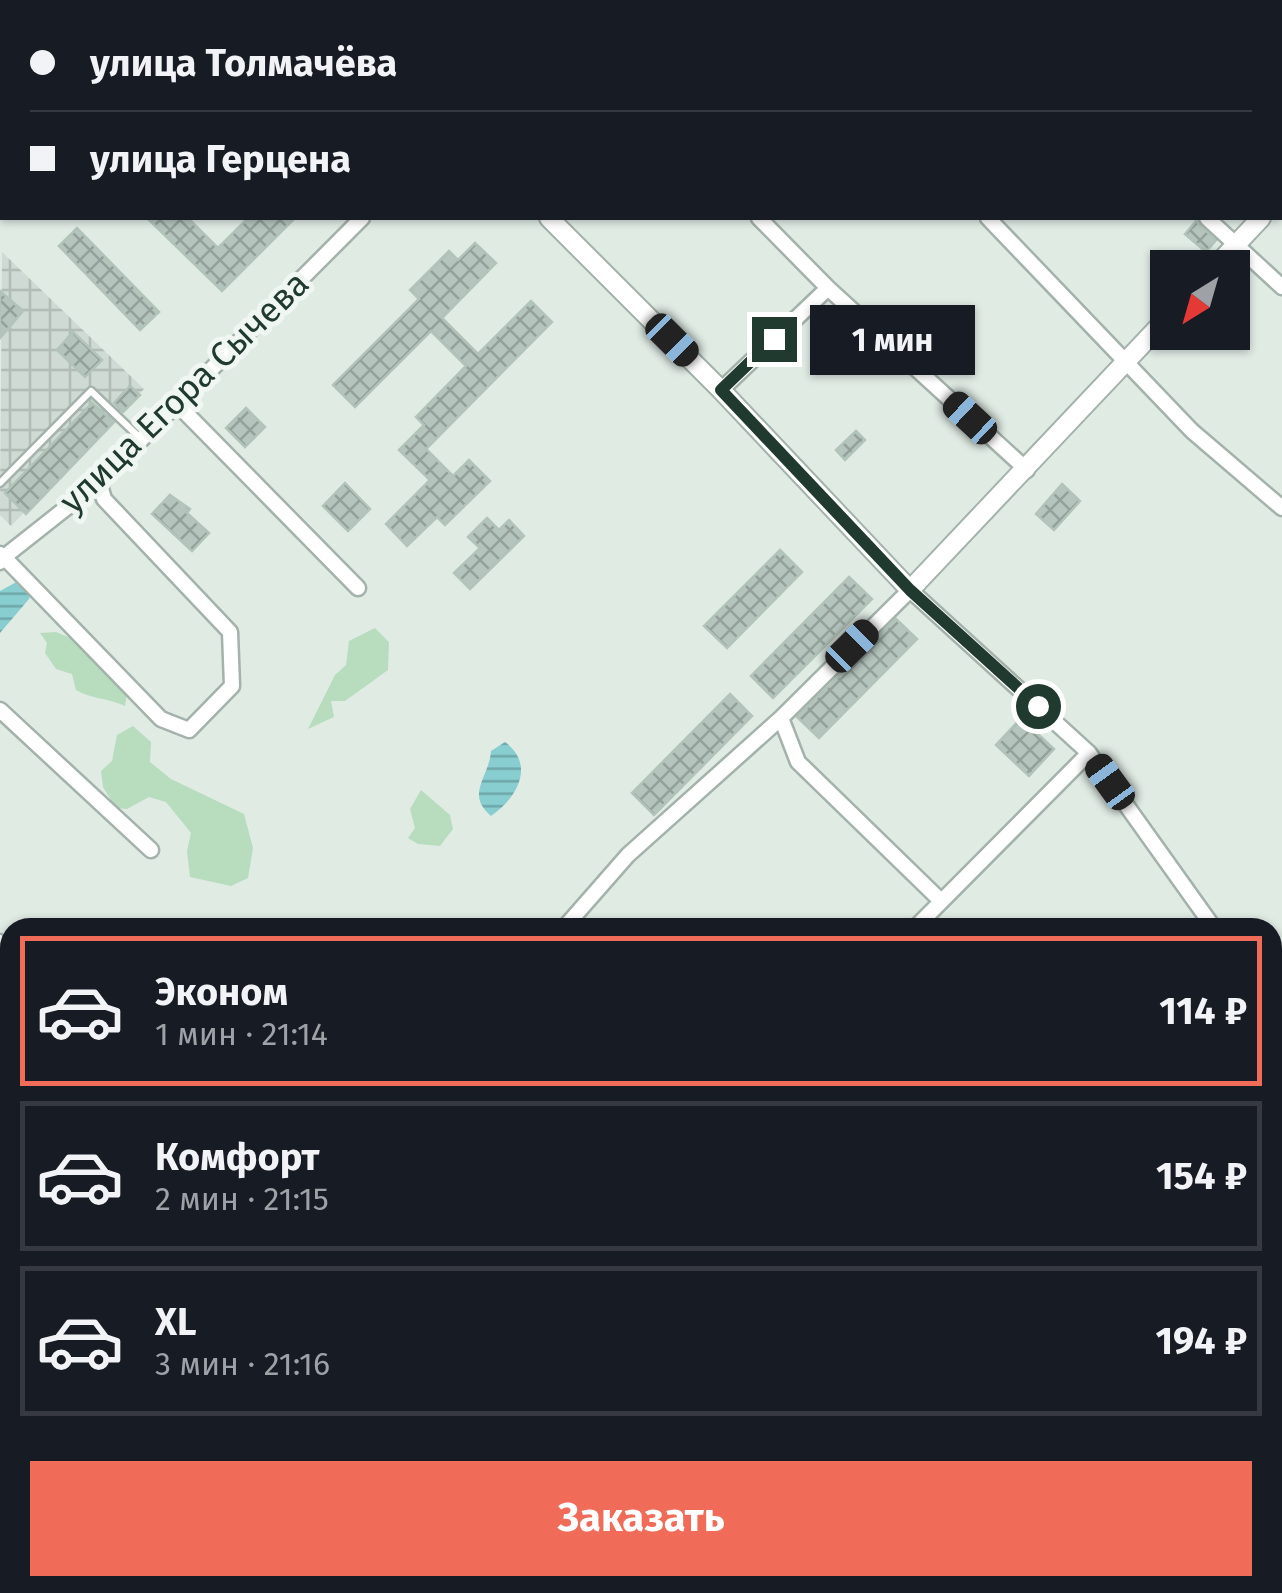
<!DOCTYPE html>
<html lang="ru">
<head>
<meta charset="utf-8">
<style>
	body { margin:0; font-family:"Fira Sans",sans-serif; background:#242831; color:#f1f3f6; height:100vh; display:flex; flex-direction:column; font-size:38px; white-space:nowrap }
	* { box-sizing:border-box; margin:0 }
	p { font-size:32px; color:#9ea1a6 }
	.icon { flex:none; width:55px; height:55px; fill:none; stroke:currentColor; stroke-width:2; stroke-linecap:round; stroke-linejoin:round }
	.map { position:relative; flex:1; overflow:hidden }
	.panel { position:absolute; left:0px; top:918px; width:1282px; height:678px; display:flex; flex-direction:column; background:#171b24; border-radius:30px 30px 0 0; box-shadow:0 2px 8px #0004 }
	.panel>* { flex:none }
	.banner { position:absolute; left:0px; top:0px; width:1282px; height:220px; box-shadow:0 2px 8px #0004; display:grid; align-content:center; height:220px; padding:0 30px; background:#171b24 }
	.needle { width:65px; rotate:217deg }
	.tools { position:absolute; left:1150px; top:250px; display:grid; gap:20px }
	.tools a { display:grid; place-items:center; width:100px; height:100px; border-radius:0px; background:#171b24; box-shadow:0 2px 8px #0004; font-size:50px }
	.end { position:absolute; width:45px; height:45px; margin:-22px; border:12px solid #213a30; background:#fff; box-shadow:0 0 0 5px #fff }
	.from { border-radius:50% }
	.bubble { position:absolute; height:70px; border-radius:0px; background:#171b24; box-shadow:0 2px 8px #0004; font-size:32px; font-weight:700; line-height:70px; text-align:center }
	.car { position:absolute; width:30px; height:60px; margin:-30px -15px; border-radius:12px; box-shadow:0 0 8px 2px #0007; background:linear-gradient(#222 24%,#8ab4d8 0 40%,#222 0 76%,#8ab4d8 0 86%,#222 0) }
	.banner b { display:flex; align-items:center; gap:35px; height:95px; font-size:38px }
	.banner b+b { border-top:2px solid #363941 }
	.banner i { width:25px; height:25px; background:#f1f3f6 }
	ul { padding:18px 0 0; list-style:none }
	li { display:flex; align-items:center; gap:30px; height:150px; margin:0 20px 15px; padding:0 10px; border:5px solid #363941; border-radius:0px }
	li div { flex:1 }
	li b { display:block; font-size:38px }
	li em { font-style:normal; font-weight:700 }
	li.active { border-color:#f06b58 }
	li>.icon { width:90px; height:90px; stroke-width:1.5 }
	.primary-button { display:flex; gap:20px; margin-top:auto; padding:20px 30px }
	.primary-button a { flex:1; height:115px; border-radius:0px; background:#f06b58; color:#fff; font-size:40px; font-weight:700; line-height:115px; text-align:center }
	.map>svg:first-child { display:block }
	.industrial { fill:url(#industrial-grid) }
	.grass { fill:#b8dcbe }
	.forest { fill:url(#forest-crowns) }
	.water { fill:url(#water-rules) }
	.building { fill:url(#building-cross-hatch); stroke:#b2c4ba; stroke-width:2.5 }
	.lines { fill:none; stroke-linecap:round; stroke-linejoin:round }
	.service-casing { stroke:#a3b2aa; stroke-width:11 }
	.minor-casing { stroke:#a3b2aa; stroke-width:19 }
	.tertiary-casing { stroke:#a3b2aa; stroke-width:22 }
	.path { stroke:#80ae9a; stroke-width:2.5; stroke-dasharray:5 8; stroke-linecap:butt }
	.service { stroke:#fff; stroke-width:6 }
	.minor { stroke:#fff; stroke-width:14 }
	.tertiary { stroke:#fff; stroke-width:18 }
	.rail { stroke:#5b766c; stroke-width:4; stroke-dasharray:20 10; stroke-linecap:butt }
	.route { stroke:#213a30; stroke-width:12 }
	.labels { text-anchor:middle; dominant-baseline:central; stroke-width:10; stroke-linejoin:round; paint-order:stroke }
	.street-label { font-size:35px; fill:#213a30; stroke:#f0f7f3 }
</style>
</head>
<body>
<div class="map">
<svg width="1282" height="1593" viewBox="0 0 1282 1593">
	<defs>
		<pattern id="industrial-grid" width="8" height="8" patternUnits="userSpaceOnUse" patternTransform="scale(2.5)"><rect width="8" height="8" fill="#cedad3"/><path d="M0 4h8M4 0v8" fill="none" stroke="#b1bcb5"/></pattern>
		<pattern id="forest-crowns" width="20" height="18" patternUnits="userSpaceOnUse" patternTransform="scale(2.5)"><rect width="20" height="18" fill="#b8dcbe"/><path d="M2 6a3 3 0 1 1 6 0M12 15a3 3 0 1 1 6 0" fill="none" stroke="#9ebea4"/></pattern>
		<pattern id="water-rules" width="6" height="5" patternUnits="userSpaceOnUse" patternTransform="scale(2.5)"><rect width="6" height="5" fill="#88cdd0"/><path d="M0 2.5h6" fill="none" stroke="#6fa7a9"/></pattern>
		<pattern id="building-cross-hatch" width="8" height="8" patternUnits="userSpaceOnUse" patternTransform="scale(2.5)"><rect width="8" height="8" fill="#b5c5bd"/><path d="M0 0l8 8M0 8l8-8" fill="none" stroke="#93a19a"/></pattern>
	</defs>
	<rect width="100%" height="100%" fill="#e0ebe4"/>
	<path class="industrial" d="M2,252L144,389L11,526L0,515Z"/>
	<path class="grass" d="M375,628L389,642L388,670L345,701H331L334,717L308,729L335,675L346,665L349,641Z
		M56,632L73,639L127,693L125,706C109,698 91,699 76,690L72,674L56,669L45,653L47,643L40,633Z
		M133,726L151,742L150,762L171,779L244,814L253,848L248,878L231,886L190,877L187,851L191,833L166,802L149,797L127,809L116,808L103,787L101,771L112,761L117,735Z
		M421,790L450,815L453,829L440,846L418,844L408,838L415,828L410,809Z
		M556,1585H655L642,1593H538Z"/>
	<path class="forest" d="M1273,1166L1282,1169V1397L1273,1414Z
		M1272,1440L1282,1448V1493L1274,1503Z"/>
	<path class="water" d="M20,580L31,594L29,599L0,633V591Z
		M505,742C536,765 517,798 491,816C465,794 489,778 491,751Z"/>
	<path class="building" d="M147,218H188L218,248L248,218H295L222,291Z
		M1196,221L1216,240L1206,252L1185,234Z
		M77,228L159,312L140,330L59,246Z
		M475,243L496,263L442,318L478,354L531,301L552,322L426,449L453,476L469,460L490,481L445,525L437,517L407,546L386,524L430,480L399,450L424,425L416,417L466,366L431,331L355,407L333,385L419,299L410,290L449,251L458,260Z
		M0,291L23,311L0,338Z
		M73,332L102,360L85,377L57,350Z
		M130,386L140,395L123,412L114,403Z
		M92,403L114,422L26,514L5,493Z
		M246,408L265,427L245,447L226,428Z
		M856,431L865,440L845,460L836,450Z
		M345,483L370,509L348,531L323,506Z
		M1062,484L1080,501L1054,530L1036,514Z
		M170,495L190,509L187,513L209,533L192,551L152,514Z
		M487,518L499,530L509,520L524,536L470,589L454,573L480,548L468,537Z
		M780,550L802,572L727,648L704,626Z
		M849,577L872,599L773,698L751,676Z
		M896,619L917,639L819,738L797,717Z
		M730,694L752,716L654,815L632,793Z
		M1021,718L1054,749L1029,776L996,745Z"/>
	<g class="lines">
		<defs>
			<path id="service" d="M0,483L91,391L139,437
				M0,938L10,948
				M374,1593L375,1585"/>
			<path id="minor" d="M759,0L762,2
				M973,0L976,2
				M1221,0L1224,2
				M558,2L560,0
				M1078,2L1080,0
				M1280,55L1282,57
				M759,218L828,288L1027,470
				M988,218L1192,431L1282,508
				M1207,218L1282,287
				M721,390L828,288
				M175,402L358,588
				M0,554L4,557L99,482L362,218
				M0,562L4,557L161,719L189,730L232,686L230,632L104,499L99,482
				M0,710L151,850
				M781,718L798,762L940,900
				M564,928L628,855L781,718L910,590L1089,753L1214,928
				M915,928L1089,753"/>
			<path id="tertiary" d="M332,0L334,2
				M1280,196L1282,194
				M549,218L721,390L910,590L1168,317
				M1214,268L1261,218"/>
		</defs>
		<use href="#service" class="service-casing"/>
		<use href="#minor" class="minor-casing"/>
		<use href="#tertiary" class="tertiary-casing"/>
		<path class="path" d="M956,1585L1048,1593"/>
		<use href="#service" class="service"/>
		<use href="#minor" class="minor"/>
		<use href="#tertiary" class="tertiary"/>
		<path class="rail" d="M1272,1582L1282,1572"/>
	</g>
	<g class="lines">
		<path class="route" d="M774,339L721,390L910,590L1038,706"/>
	</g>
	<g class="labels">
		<g class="street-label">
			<text transform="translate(184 392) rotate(-44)">улица Егора Сычева</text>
		</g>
	</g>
</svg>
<div class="tools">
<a><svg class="needle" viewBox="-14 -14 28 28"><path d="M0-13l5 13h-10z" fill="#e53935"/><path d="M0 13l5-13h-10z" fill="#9ea1a6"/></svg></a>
</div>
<i class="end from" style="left:1038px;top:706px"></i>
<i class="end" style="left:774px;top:339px"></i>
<div class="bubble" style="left:810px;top:305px;width:165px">1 мин</div>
<i class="car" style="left:672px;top:340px;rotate:135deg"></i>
<i class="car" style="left:970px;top:418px;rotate:313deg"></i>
<i class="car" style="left:852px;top:646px;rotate:45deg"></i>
<i class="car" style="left:1110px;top:782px;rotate:324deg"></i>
<div class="banner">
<b><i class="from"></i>улица Толмачёва</b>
<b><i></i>улица Герцена</b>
</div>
<section class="panel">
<ul>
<li class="active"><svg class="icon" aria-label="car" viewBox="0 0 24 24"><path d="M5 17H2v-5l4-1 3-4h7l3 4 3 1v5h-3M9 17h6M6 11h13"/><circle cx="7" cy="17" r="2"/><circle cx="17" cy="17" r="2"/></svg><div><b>Эконом</b><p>1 мин · 21:14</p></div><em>114 ₽</em></li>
<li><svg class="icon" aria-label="car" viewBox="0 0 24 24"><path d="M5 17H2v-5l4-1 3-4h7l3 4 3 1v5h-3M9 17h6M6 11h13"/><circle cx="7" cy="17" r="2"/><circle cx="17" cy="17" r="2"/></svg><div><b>Комфорт</b><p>2 мин · 21:15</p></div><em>154 ₽</em></li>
<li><svg class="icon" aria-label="car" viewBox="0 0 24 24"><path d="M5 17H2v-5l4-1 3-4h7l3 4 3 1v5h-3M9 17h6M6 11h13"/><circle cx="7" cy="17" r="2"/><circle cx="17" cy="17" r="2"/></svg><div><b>XL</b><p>3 мин · 21:16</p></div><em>194 ₽</em></li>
</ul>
<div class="primary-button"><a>Заказать</a></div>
</section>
</div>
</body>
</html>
